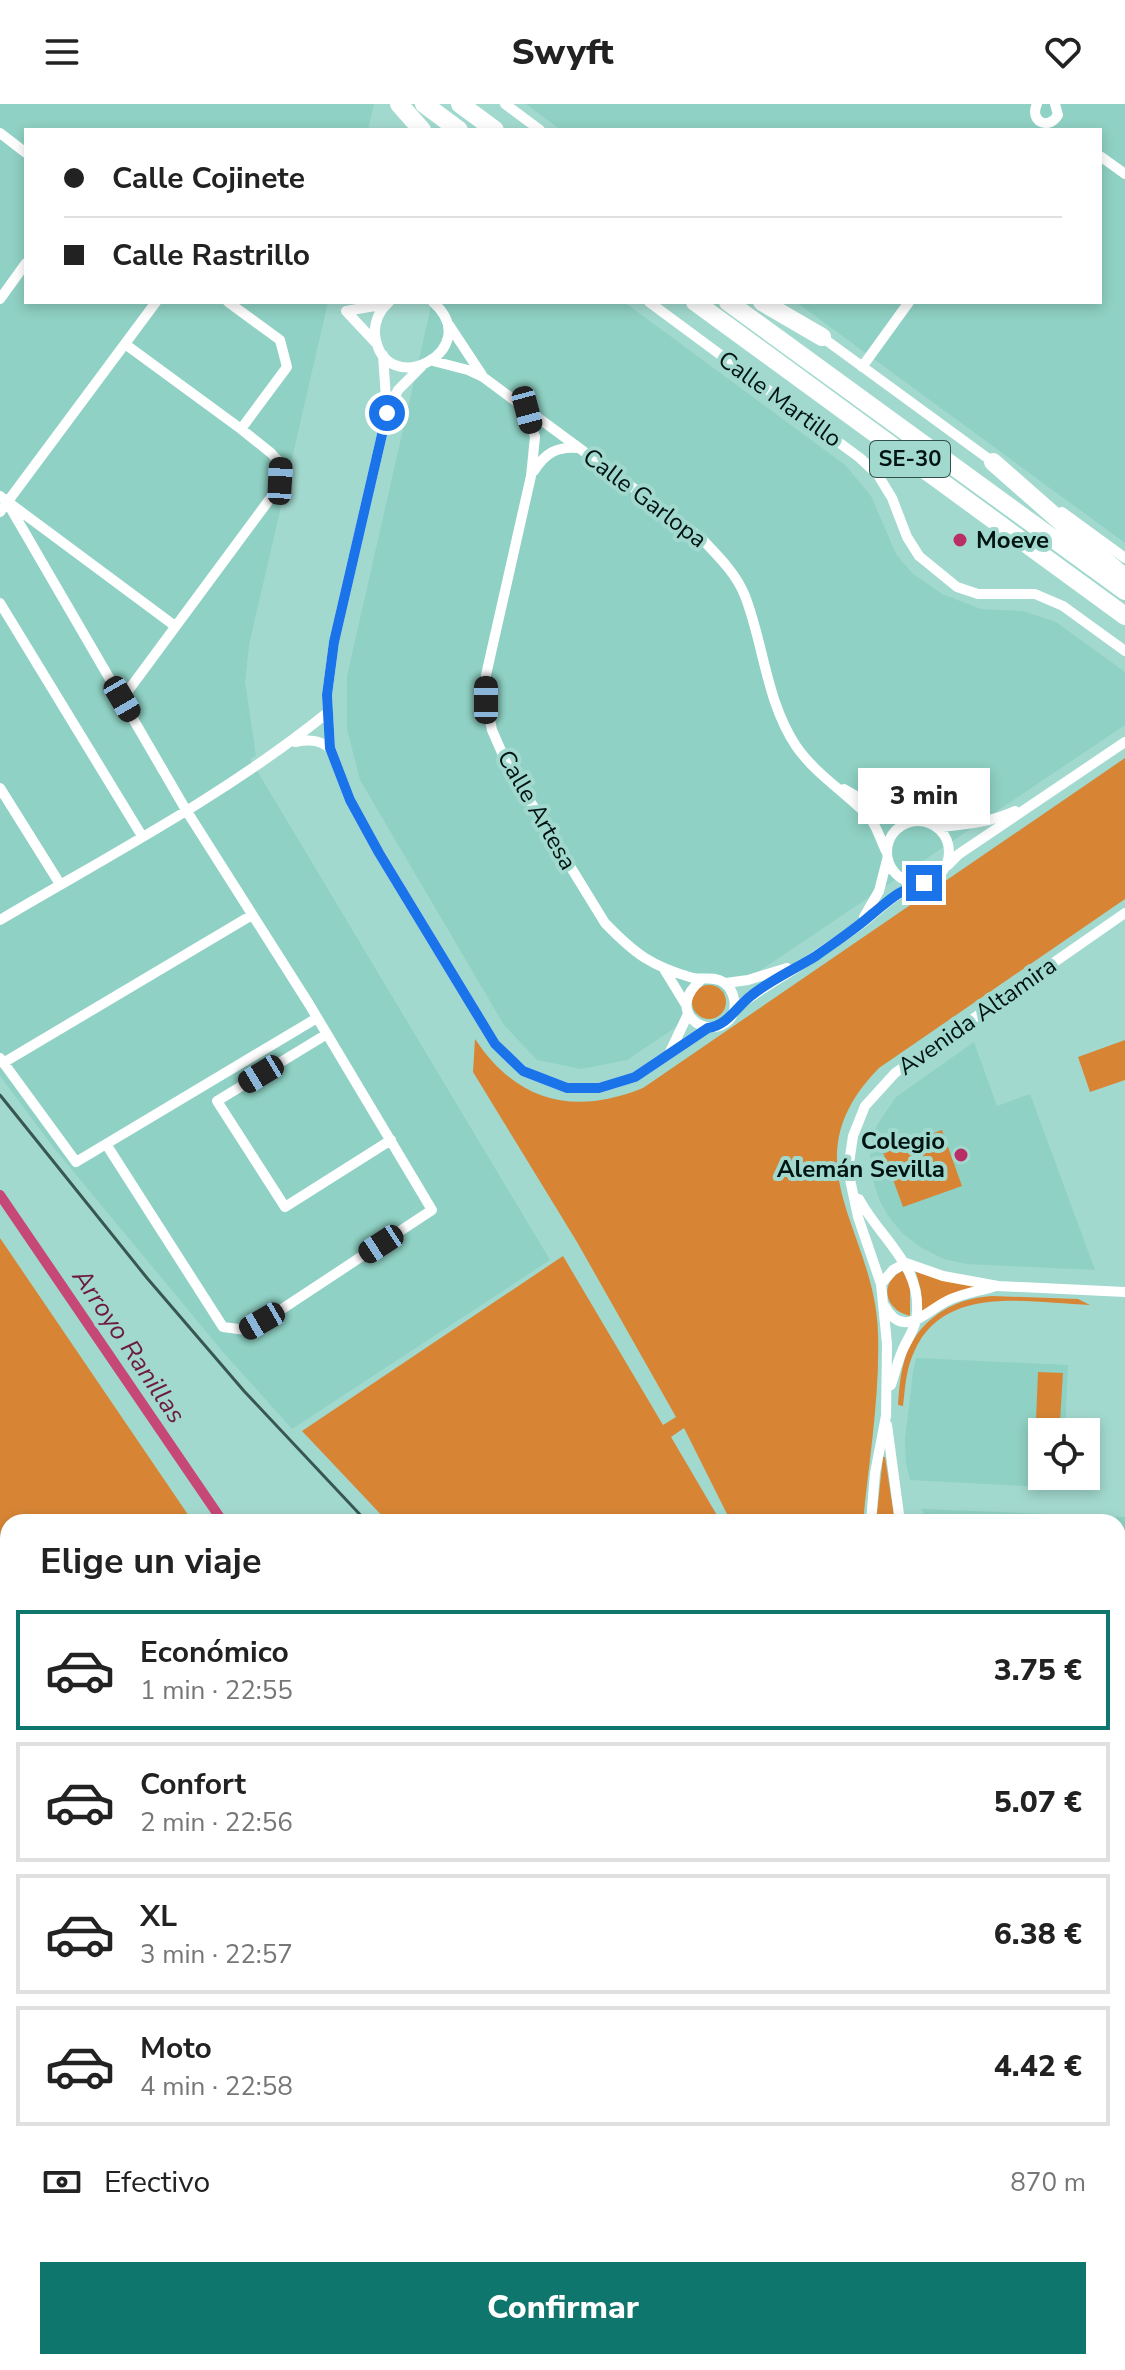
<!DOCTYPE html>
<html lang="es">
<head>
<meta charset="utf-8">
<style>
	body { margin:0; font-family:"Nunito Sans",sans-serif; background:#f6f6f6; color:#222; height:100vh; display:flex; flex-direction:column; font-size:30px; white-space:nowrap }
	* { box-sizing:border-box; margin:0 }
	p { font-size:26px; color:#767676 }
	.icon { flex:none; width:44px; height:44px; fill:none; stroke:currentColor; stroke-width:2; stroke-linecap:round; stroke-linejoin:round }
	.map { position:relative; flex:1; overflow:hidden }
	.details { position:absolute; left:0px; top:1410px; width:1126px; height:856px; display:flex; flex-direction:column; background:#fff; border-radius:24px 24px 0 0; box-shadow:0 4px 12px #0003 }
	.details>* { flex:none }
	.banner { position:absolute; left:24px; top:24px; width:1078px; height:176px; border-radius:0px; box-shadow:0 4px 12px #0003; display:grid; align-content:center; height:176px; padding:0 40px; background:#fff }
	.controls { position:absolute; left:1028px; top:1314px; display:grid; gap:16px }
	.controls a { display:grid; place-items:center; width:72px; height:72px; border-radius:0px; background:#fff; box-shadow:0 4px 12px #0003; font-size:40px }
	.end { position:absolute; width:36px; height:36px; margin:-18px; border:10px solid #1a73e8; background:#fff; box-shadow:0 0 0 4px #fff }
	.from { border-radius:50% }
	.bubble { position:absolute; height:56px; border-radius:0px; background:#fff; box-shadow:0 4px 12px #0003; font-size:26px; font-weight:800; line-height:56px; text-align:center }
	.car { position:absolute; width:24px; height:48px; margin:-24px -12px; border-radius:10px; box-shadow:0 0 6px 2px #0007; background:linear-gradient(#222 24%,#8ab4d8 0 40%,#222 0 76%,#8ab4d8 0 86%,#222 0) }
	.banner b { display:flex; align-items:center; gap:28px; height:76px; font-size:30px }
	.banner b+b { border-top:2px solid #e0e0e0 }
	.banner i { width:20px; height:20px; background:#222 }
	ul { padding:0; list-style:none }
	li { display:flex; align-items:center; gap:24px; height:120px; margin:0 16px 12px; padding:0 24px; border:4px solid #e0e0e0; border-radius:0px }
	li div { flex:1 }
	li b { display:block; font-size:30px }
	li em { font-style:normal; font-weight:800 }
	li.current { border-color:#0f766e }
	li>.icon { width:72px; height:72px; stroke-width:1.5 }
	h2 { padding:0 40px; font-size:36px; line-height:96px }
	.pay { display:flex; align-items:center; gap:20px; height:88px; padding:0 40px; font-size:30px }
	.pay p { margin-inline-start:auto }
	.cta { display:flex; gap:16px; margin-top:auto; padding:16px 40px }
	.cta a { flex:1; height:92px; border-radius:0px; background:#0f766e; color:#fff; font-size:32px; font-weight:800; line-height:92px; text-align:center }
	header { display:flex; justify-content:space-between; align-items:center; height:104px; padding:0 40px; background:#fff; font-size:36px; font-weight:800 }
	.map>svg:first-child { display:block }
	.built { fill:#8fd1c4 }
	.green { fill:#d78535 }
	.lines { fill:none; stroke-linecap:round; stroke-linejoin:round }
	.canal { stroke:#c64876; stroke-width:10 }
	.street { stroke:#fff; stroke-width:10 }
	.secondary { stroke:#fff; stroke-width:14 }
	.primary { stroke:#fff; stroke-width:16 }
	.highway { stroke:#fff; stroke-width:18 }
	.rail { stroke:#385751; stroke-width:3 }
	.route { stroke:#1a73e8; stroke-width:10 }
	.poi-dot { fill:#b92e67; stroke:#a2d9ce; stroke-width:3 }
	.labels { text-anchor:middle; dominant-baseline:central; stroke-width:8; stroke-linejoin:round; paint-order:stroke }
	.shield { fill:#a2d9ce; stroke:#314f4a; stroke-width:2 }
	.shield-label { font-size:22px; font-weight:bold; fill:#011411 }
	.street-label { font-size:24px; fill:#011411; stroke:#a2d9ce }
	.poi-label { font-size:24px; font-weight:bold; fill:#011411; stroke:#a2d9ce; text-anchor:start }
	.water-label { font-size:26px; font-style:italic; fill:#6d1b3b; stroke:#a2d9ce }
</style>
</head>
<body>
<header><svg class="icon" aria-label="menu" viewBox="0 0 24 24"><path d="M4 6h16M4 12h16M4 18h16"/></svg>Swyft<svg class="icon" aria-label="heart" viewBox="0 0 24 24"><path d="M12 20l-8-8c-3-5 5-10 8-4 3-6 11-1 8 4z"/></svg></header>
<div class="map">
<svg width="1125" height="2266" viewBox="0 0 1125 2266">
	<rect width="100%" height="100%" fill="#a2d9ce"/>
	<path class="built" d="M0,0H374L368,26H26V198H328L249,541L245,578L256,652L250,655L550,1156L292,1325L223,1248L54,1044L0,972Z
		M526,0H1125V439L796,198H1100V26H561Z
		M432,198H624L845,361L871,392L896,450L912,469L942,490L981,505L1023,507L1056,518L1125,568V621L627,956L581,965L537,956L504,921L360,676L347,625V572Z
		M974,938L997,1002L1030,990L1095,1166L967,1160L944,1155L922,1144L903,1130L888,1112L879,1095L871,1070L870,1053L872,1037L877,1021L896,993Z
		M916,1254L1068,1261L1065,1328H1042V1372H1063L1062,1384L910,1376L906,1359L905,1336L913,1268Z
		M921,1405L1125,1413V1525L1118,1522V1418H929Z
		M0,1792L8,1796V1897L0,1915Z"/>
	<path class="green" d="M1125,654V795L879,964C786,1059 876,1126 878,1230C880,1292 869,1356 863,1418H731L684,1324L671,1333L721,1418H526L523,1414L515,1418H388L302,1327L563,1152L663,1321L676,1313L577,1138L473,968L475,935C517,998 574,1012 643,984Z
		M692 898a17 17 0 1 1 34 0a17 17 0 1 1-34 0Z
		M1125,936V976L1090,988L1078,953Z
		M942,1026L962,1082L903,1103L883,1048Z
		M0,1134L193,1418H8V1444L0,1433Z
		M915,1165L974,1181V1183L922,1209L921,1187Z
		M904,1166L910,1184V1212C884,1206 878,1178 904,1166Z
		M992,1192L1078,1195L1090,1201C1030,1199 944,1179 914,1248C906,1265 905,1284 903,1302L898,1301C899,1287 900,1272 904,1258C915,1218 951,1194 992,1192Z
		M1038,1268L1063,1269L1060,1318L1036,1316Z
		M1033,1324L1060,1326L1059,1328H1042V1372H1057V1380L1030,1378Z
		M883,1353H885L895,1418H876Z
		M0,1437L8,1448V1696L0,1694Z"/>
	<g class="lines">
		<path class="canal" d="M0,1091L223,1418"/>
		<path class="street" d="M505,0L540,26
			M1037,0C1029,17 1048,27 1058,11L1055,0
			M0,29L26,49
			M1100,52L1125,70
			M0,195L26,159
			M228,198L280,236L287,263L241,325
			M389,198C379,207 374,217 375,231C384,299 487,246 433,198
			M649,198L860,354L878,371L892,394L907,433L919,452L957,483L978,490H1035L1063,502L1125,547
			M346,207L375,238
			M346,207L386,200
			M449,221L482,271
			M819,231L997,361
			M383,251L387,309L334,538L327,591L330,644L350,696L379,749L495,940L523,967L567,984H599L635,973L708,924
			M433,257L468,266L483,273L701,434C717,451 736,469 745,492C764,541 766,597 796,642C816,671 847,689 870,714C877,723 881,737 886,747
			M862,263L909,198
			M527,306L535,333L531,372L486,571V596L492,626L506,658L605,819C635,850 651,862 693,874C703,876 714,872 723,878C735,886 739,905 729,916C707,938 664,907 701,876
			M388,307L398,286L422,262
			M534,367C545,349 557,342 579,344
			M0,392L175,522
			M7,398L186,706L309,900L432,1106L279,1207L246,1226L223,1223L106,1040
			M0,408L156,198
			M1062,408L1125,454
			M0,499L142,732
			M122,595L275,388L280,377L281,360L271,349L241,325L125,240
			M295,638C309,635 319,636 330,644
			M0,684L60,780
			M844,685L882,707L913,714
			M887 748a31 31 0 1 1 62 0a31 31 0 1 1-62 0Z
			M939,723C965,721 991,718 1015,707
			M947,762L959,750L1125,638
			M864,813L879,787L887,756
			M0,816C110,751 227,690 327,609
			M664,865L686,901
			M726,879L748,876L787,864
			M735,905C760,884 789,869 817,851C835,838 855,826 872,811C891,795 899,787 924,779
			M327,930L217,997L285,1103L391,1036
			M670,948L688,910
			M0,954L76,1058L317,914
			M3,959L252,811
			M859,1095C881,1136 925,1164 916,1216C914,1226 907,1236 903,1245C898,1256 895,1269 891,1281
			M881,1180L893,1166L906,1159L943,1172L998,1182L1125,1188
			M884,1201C903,1237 926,1207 947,1197C962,1189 981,1187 996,1182
			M887,1321L900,1418
			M871,1418L875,1369L886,1312L887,1240L881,1180L858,1113L848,1066L853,1032L865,1002L895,969L1125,809
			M1118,1544L1125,1547
			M1118,2006L1125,2008
			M2,2164L8,2151
			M0,2229L8,2236
			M248,2258L265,2266
			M176,2266L179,2258
			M400,2266L404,2258"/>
		<path class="secondary" d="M0,1775L8,1778
			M972,2258L978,2266
			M994,2258L1010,2266
			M26,2266L47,2258
			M485,2266L486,2258"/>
		<path class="primary" d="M1118,2228L1125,2218
			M1047,2266L1077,2262L1101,2266
			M1118,2266L1125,2256"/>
		<path class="highway" d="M399,0L422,26
			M424,0L459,26
			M460,0L495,26
			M695,198L1125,512
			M728,198L1125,487
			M762,198L822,233
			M993,358L1125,474"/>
		<path class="rail" d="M0,991L147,1174L244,1287L367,1418
			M1118,2090L1125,2095"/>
	</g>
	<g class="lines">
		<path class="route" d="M387,309L334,538L327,591L330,644L350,696L379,749L495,940L523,967L567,984H599L635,973L708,924C728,921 736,903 752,891C771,876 795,865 816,852C834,839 854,826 871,811C892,794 897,787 924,779"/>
	</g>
	<g class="poi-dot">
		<circle cx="960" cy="436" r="8"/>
		<circle cx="961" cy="1051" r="8"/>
	</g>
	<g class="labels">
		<rect class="shield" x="870" y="337" width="80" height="36" rx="6"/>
		<g class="shield-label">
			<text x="910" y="355">SE-30</text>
		</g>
		<g class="street-label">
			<text transform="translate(780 295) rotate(36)">Calle Martillo</text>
			<text transform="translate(645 394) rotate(37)">Calle Garlopa</text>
			<text transform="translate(537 706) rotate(60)">Calle Artesa</text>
			<text transform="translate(977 912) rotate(-35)">Avenida Altamira</text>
		</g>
		<g class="poi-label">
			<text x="976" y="436">Moeve</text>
			<text x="945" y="1037" text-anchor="end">Colegio<tspan x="945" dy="28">Alemán Sevilla</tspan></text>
		</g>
		<g class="water-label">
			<text transform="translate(129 1242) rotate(56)">Arroyo Ranillas</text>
		</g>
	</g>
</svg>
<div class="controls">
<a><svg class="icon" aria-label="locate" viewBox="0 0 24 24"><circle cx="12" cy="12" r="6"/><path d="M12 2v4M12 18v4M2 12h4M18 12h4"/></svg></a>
</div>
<i class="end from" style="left:387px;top:309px"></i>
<i class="end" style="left:924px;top:779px"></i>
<div class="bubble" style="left:858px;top:664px;width:132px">3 min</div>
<i class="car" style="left:527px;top:306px;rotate:165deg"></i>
<i class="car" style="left:280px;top:377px;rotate:3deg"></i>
<i class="car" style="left:122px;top:595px;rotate:150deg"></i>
<i class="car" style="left:486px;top:596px;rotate:0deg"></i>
<i class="car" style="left:261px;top:970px;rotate:239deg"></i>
<i class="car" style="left:381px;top:1140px;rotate:237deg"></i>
<i class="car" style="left:262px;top:1217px;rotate:240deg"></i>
<div class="banner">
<b><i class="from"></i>Calle Cojinete</b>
<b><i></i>Calle Rastrillo</b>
</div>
<section class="details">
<h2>Elige un viaje</h2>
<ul>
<li class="current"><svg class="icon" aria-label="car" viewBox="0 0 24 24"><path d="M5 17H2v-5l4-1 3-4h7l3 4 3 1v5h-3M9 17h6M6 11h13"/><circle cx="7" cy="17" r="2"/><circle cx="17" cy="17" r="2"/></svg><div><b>Económico</b><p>1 min · 22:55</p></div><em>3.75 €</em></li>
<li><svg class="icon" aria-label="car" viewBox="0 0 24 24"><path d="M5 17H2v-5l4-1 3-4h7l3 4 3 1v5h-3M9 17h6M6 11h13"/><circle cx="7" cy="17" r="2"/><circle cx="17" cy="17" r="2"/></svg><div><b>Confort</b><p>2 min · 22:56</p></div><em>5.07 €</em></li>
<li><svg class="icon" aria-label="car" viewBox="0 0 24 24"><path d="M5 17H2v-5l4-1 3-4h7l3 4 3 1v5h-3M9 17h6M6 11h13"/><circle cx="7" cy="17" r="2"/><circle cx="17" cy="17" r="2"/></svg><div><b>XL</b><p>3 min · 22:57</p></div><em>6.38 €</em></li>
<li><svg class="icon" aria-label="car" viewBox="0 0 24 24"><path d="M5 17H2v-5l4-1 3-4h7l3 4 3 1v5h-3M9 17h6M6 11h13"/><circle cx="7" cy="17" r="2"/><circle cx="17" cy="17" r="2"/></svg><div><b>Moto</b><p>4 min · 22:58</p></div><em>4.42 €</em></li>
</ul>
<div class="pay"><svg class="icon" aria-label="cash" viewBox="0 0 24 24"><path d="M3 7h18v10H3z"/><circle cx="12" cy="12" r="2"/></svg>Efectivo<p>870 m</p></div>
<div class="cta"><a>Confirmar</a></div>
</section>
</div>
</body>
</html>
